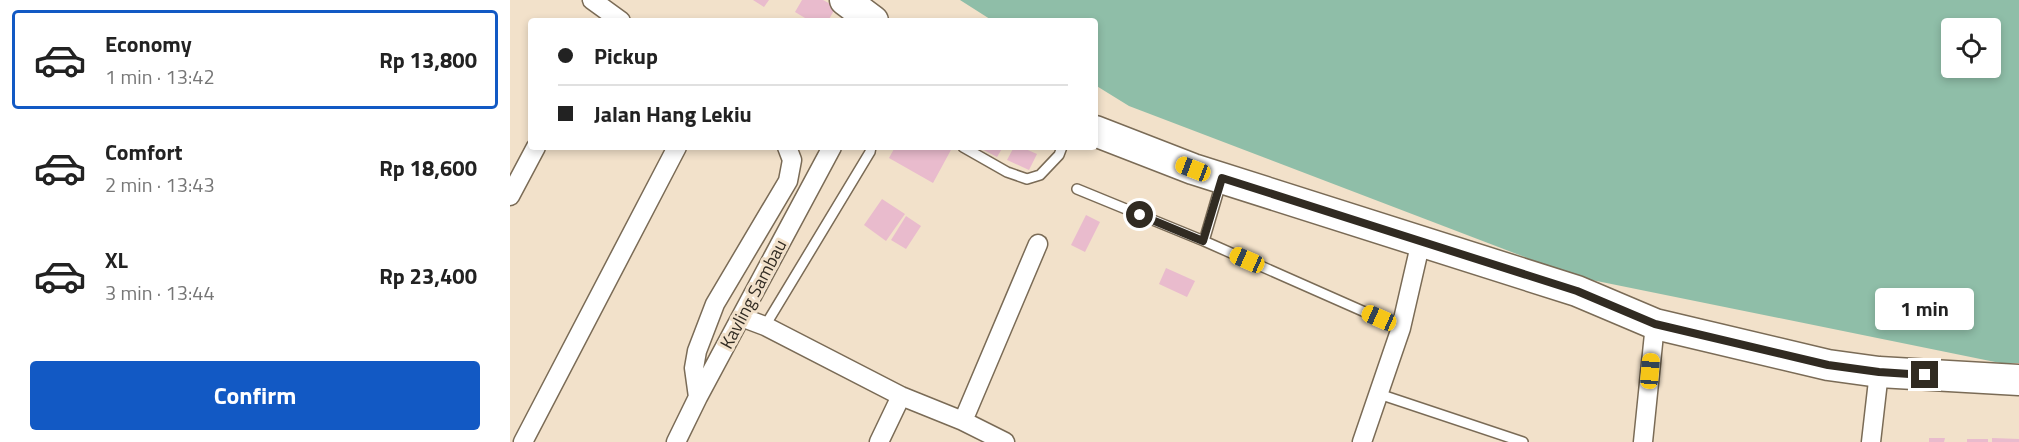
<!DOCTYPE html>
<html lang="en">
<head>
<meta charset="utf-8">
<style>
	body { margin:0; font-family:"Titillium Web",sans-serif; background:#f6f6f6; color:#222; height:100vh; display:flex; flex-direction:column; font-size:22px; white-space:nowrap }
	* { box-sizing:border-box; margin:0 }
	p { font-size:20px; color:#767676 }
	.icon { flex:none; width:33px; height:33px; fill:none; stroke:currentColor; stroke-width:2; stroke-linecap:round; stroke-linejoin:round }
	.map { position:relative; flex:1; overflow:hidden }
	.details { display:flex; flex-direction:column; background:#fff; width:510px }
	.details>* { flex:none }
	.banner { position:absolute; left:18px; top:18px; width:570px; height:132px; border-radius:6px; box-shadow:0 3px 9px #0003; display:grid; align-content:center; height:132px; padding:0 30px; background:#fff }
	.tools { position:absolute; left:1431px; top:18px; display:grid; gap:12px }
	.tools a { display:grid; place-items:center; width:60px; height:60px; border-radius:6px; background:#fff; box-shadow:0 3px 9px #0003; font-size:30px }
	.end { position:absolute; width:27px; height:27px; margin:-14px; border:8px solid #312b22; background:#fff; box-shadow:0 0 0 3px #fff }
	.from { border-radius:50% }
	.bubble { position:absolute; height:42px; border-radius:6px; background:#fff; box-shadow:0 3px 9px #0003; font-size:20px; font-weight:700; line-height:42px; text-align:center }
	.car { position:absolute; width:18px; height:36px; margin:-18px -9px; border-radius:8px; box-shadow:0 0 4px 2px #0007; background:linear-gradient(#f5c518 24%,#345 0 40%,#f5c518 0 76%,#345 0 86%,#f5c518 0) }
	.banner b { display:flex; align-items:center; gap:21px; height:57px; font-size:22px }
	.banner b+b { border-top:2px solid #e0e0e0 }
	.banner i { width:15px; height:15px; background:#222 }
	ul { padding:10px 0 0; list-style:none }
	li { display:flex; align-items:center; gap:18px; height:99px; margin:0 12px 9px; padding:0 18px; border:3px solid transparent; border-radius:6px }
	li div { flex:1 }
	li b { display:block; font-size:22px }
	li em { font-style:normal; font-weight:700 }
	li.selected { border-color:#1259c4 }
	li>.icon { width:54px; height:54px; stroke-width:1.5 }
	.action { display:flex; gap:12px; margin-top:auto; padding:12px 30px }
	.action a { flex:1; height:69px; border-radius:6px; background:#1259c4; color:#fff; font-size:24px; font-weight:700; line-height:69px; text-align:center }
	main { display:flex; flex:1; min-height:0 }
	.map>svg:first-child { display:block }
	.forest { fill:#8fbea8; fill-rule:evenodd }
	.building { fill:#e9bbcd }
	.lines { fill:none; stroke-linecap:round; stroke-linejoin:round }
	.service-casing { stroke:#7a6b56; stroke-width:12 }
	.minor-casing { stroke:#7a6b56; stroke-width:21 }
	.trunk-casing { stroke:#7a6b56; stroke-width:33 }
	.service { stroke:#fff; stroke-width:9 }
	.minor { stroke:#fff; stroke-width:18 }
	.trunk { stroke:#fff; stroke-width:30 }
	.route { stroke:#312b22; stroke-width:8 }
	.labels { text-anchor:middle; dominant-baseline:central; stroke-width:6; stroke-linejoin:round; paint-order:stroke }
	.street-label { font-size:18px; fill:#312b22; stroke:#f2e1ca }
</style>
</head>
<body>
<main>
<section class="details">
<ul>
<li class="selected"><svg class="icon" aria-label="car" viewBox="0 0 24 24"><path d="M5 17H2v-5l4-1 3-4h7l3 4 3 1v5h-3M9 17h6M6 11h13"/><circle cx="7" cy="17" r="2"/><circle cx="17" cy="17" r="2"/></svg><div><b>Economy</b><p>1 min · 13:42</p></div><em>Rp 13,800</em></li>
<li><svg class="icon" aria-label="car" viewBox="0 0 24 24"><path d="M5 17H2v-5l4-1 3-4h7l3 4 3 1v5h-3M9 17h6M6 11h13"/><circle cx="7" cy="17" r="2"/><circle cx="17" cy="17" r="2"/></svg><div><b>Comfort</b><p>2 min · 13:43</p></div><em>Rp 18,600</em></li>
<li><svg class="icon" aria-label="car" viewBox="0 0 24 24"><path d="M5 17H2v-5l4-1 3-4h7l3 4 3 1v5h-3M9 17h6M6 11h13"/><circle cx="7" cy="17" r="2"/><circle cx="17" cy="17" r="2"/></svg><div><b>XL</b><p>3 min · 13:44</p></div><em>Rp 23,400</em></li>
</ul>
<div class="action"><a>Confirm</a></div>
</section>
<div class="map">
<svg width="1509" height="442" viewBox="0 0 1509 442">
	<rect width="100%" height="100%" fill="#f2e1ca"/>
	<path class="forest" d="M450,0H1509V363H1490L1067,277L619,106L585,85V21H483ZM1442,28H1480V68H1442Z"/>
	<path class="building" d="M243,0H259L254,7Z
		M292,0H313L326,7L318,21H300L285,12Z
		M385,147H440L442,148L423,183L379,158Z
		M468,147H493L487,157Z
		M504,147H511L527,154L519,170L497,160Z
		M372,199L395,214L376,241L354,225Z
		M576,215L590,222L575,252L561,245Z
		M396,216L411,226L396,249L381,240Z
		M656,268L685,281L677,297L649,284Z
		M1419,438H1435L1434,442H1419Z
		M1482,438L1509,439V442H1482Z
		M1457,439H1478V442H1457Z"/>
	<g class="lines">
		<defs>
			<path id="service" d="M453,147L497,172L517,179L530,175L549,155L552,147
				M567,189L694,241L891,328
				M694,241L711,183
				M255,326L360,152L361,147
				M869,394L1013,442"/>
			<path id="minor" d="M82,0L111,21
				M0,196L26,147
				M231,317L255,326L391,396L453,421L495,442
				M188,397L184,368L187,351L205,304L278,181L282,160L277,147
				M453,421L528,244
				M13,442L167,147
				M166,442L188,397L322,147
				M369,442L391,396
				M852,442L891,328L911,241
				M1133,442L1145,324
				M1361,442L1369,372"/>
			<path id="trunk" d="M335,0L363,21
				M585,131L683,169L1067,291L1145,324L1318,365L1369,372L1509,380"/>
		</defs>
		<use href="#service" class="service-casing"/>
		<use href="#minor" class="minor-casing"/>
		<use href="#trunk" class="trunk-casing"/>
		<use href="#service" class="service"/>
		<use href="#minor" class="minor"/>
		<use href="#trunk" class="trunk"/>
	</g>
	<g class="lines">
		<path class="route" d="M630,215L693,241L712,178L1067,291L1145,324L1318,365L1369,372L1415,375"/>
	</g>
	<g class="labels">
		<g class="street-label">
			<text transform="translate(243 294) rotate(-62)">Kavling Sambau</text>
		</g>
	</g>
</svg>
<div class="tools">
<a><svg class="icon" aria-label="locate" viewBox="0 0 24 24"><circle cx="12" cy="12" r="6"/><path d="M12 2v4M12 18v4M2 12h4M18 12h4"/></svg></a>
</div>
<i class="end from" style="left:630px;top:215px"></i>
<i class="end" style="left:1415px;top:375px"></i>
<div class="bubble" style="left:1365px;top:288px;width:99px">1 min</div>
<i class="car" style="left:683px;top:169px;rotate:291deg"></i>
<i class="car" style="left:737px;top:260px;rotate:294deg"></i>
<i class="car" style="left:869px;top:318px;rotate:294deg"></i>
<i class="car" style="left:1140px;top:371px;rotate:5deg"></i>
<div class="banner">
<b><i class="from"></i>Pickup</b>
<b><i></i>Jalan Hang Lekiu</b>
</div>
</div>
</main>
</body>
</html>
